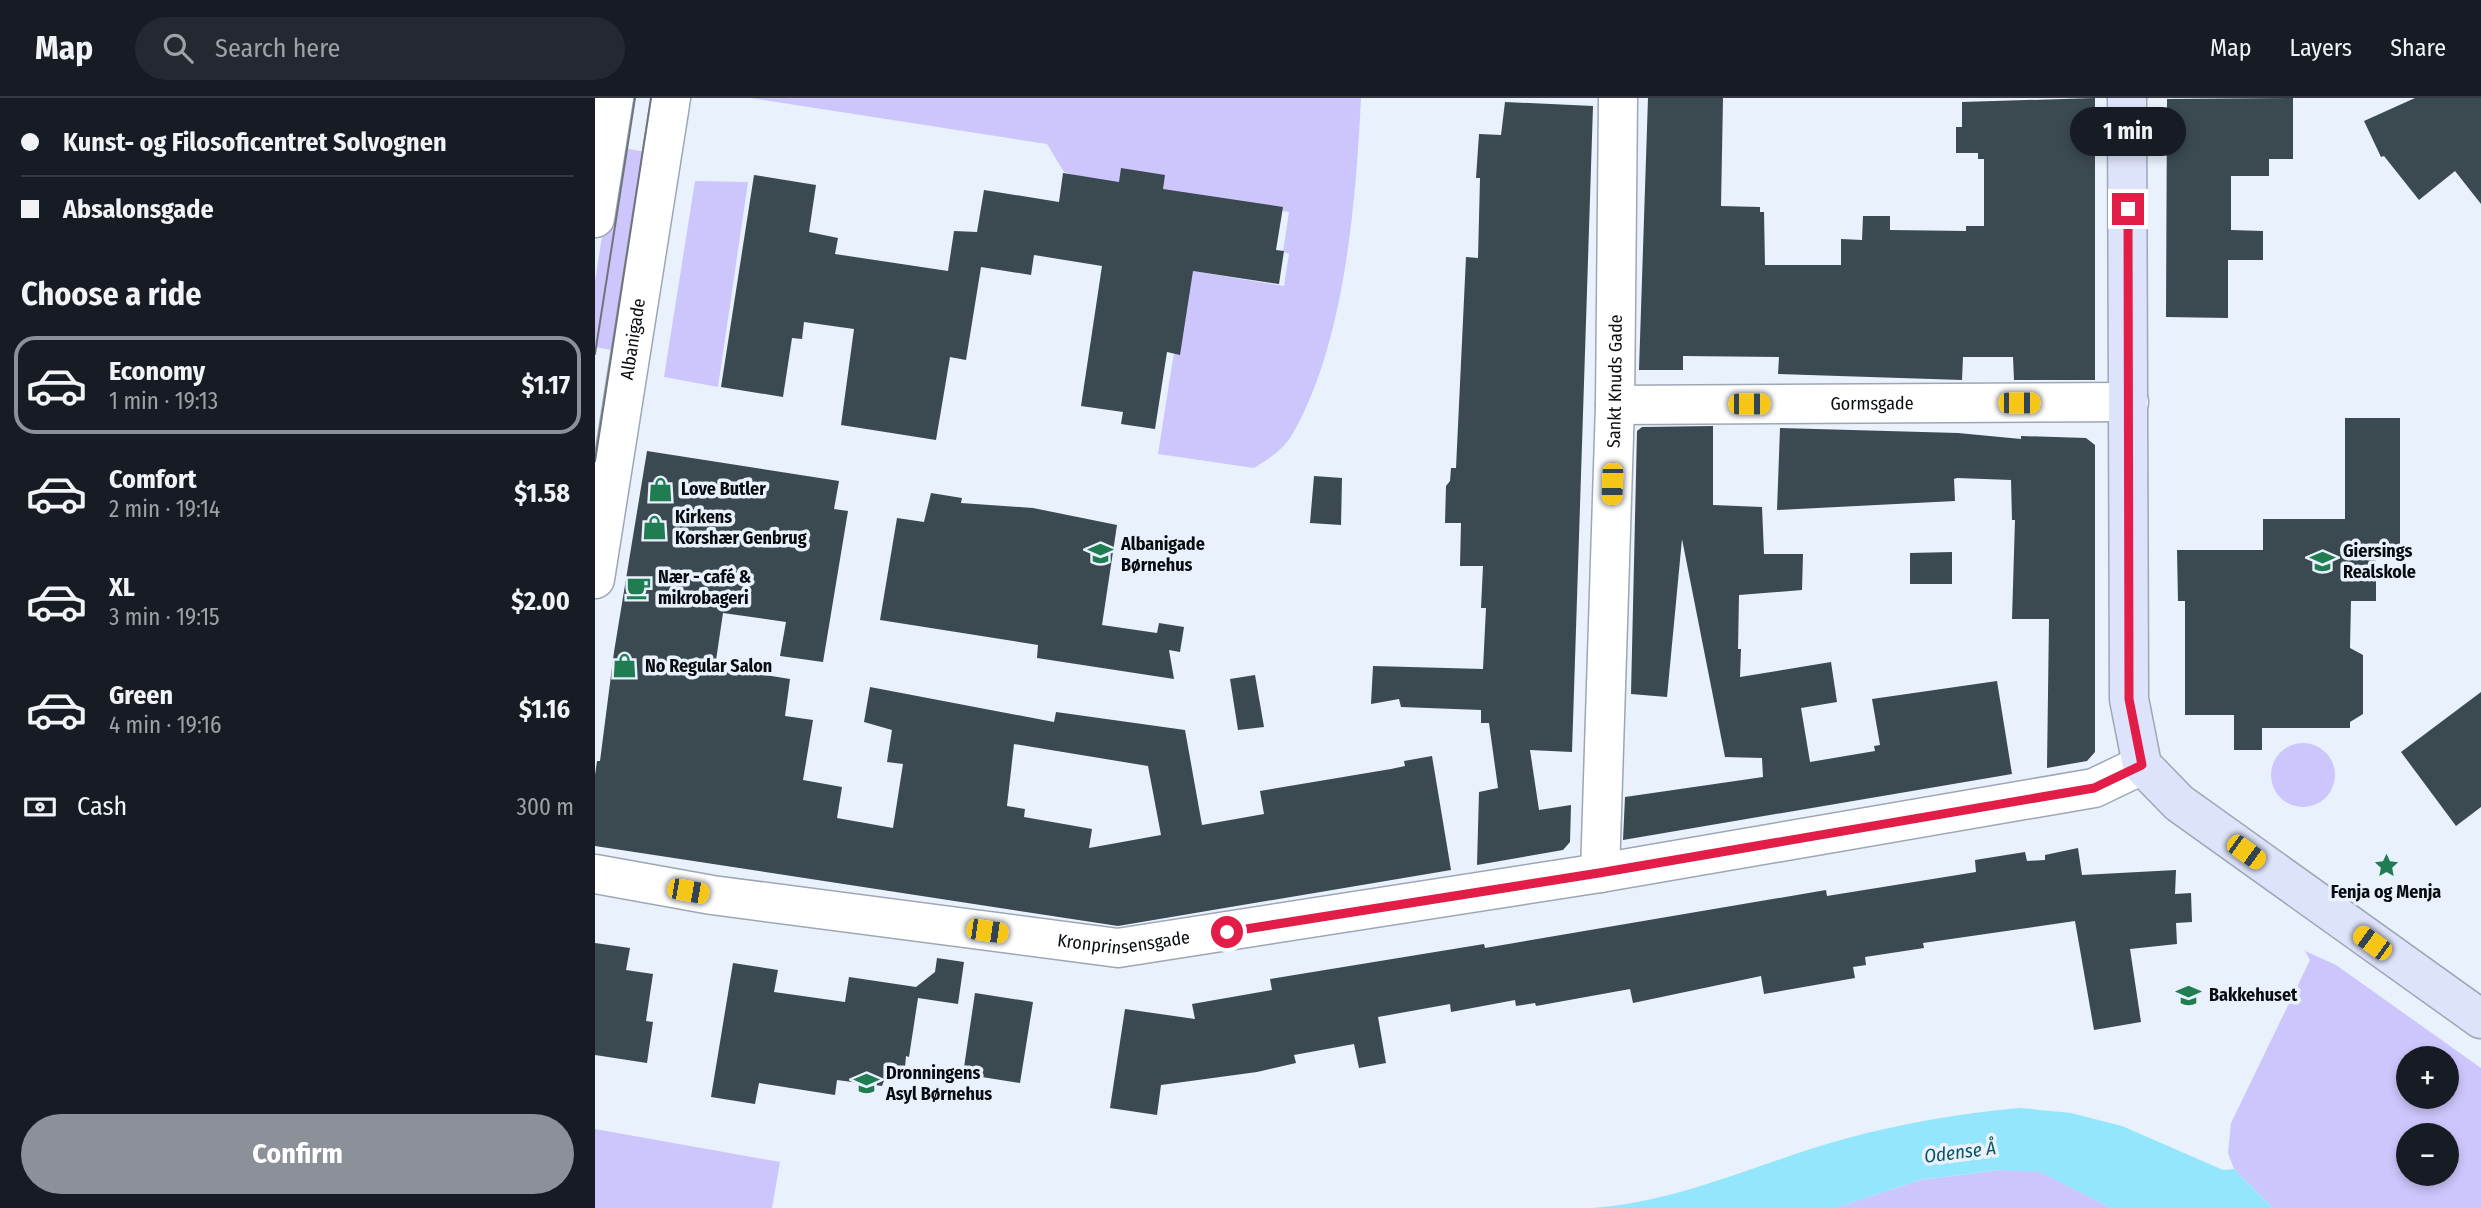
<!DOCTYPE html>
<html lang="en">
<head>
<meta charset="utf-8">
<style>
	body { margin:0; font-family:"Fira Sans Condensed",sans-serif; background:#242831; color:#f1f3f6; height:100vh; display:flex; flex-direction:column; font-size:26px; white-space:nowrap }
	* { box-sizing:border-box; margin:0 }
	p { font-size:23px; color:#9ea1a6 }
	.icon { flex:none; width:38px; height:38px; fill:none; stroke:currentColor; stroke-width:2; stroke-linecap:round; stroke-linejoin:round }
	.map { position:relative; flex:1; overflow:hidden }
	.drawer { display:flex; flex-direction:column; background:#171b24; width:595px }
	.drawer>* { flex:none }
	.top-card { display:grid; align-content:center; height:154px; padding:0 21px; background:#171b24 }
	.buttons { position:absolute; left:1801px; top:948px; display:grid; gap:14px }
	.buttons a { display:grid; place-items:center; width:63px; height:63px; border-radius:50%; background:#171b24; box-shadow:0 4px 10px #0003; font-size:35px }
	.end { position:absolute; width:32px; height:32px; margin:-16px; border:9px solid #e11d48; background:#fff; box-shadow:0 0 0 4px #fff }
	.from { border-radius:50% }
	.bubble { position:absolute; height:49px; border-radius:24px; background:#171b24; box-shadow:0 4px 10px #0003; font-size:23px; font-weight:700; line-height:49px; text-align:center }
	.car { position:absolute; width:21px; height:42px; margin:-21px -10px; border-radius:9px; box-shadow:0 0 5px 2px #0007; background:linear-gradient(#f5c518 24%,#345 0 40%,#f5c518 0 76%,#345 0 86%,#f5c518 0) }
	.top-card b { display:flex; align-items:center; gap:24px; height:66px; font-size:26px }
	.top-card b+b { border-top:2px solid #363941 }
	.top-card i { width:18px; height:18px; background:#f1f3f6 }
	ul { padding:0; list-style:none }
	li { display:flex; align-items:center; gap:21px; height:98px; margin:0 14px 10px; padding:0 7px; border:4px solid transparent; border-radius:21px }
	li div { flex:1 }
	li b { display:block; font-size:26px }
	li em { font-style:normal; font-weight:700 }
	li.current { border-color:#8c9099 }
	li>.icon { width:63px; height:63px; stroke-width:1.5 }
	h2 { padding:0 21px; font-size:32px; line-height:84px }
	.pay { display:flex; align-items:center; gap:18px; height:77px; padding:0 21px; font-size:26px }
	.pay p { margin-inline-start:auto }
	.button { display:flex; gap:14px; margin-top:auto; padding:14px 21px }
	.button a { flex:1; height:80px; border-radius:42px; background:#8c9099; color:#fff; font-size:28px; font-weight:700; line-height:80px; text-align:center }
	header { display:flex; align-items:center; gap:42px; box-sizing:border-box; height:98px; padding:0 35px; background:#171b24; border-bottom:2px solid #363941 }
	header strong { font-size:33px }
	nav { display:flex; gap:38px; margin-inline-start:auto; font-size:24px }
	.search { width:490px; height:63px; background:#242831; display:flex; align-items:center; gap:18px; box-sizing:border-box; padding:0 24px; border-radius:38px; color:#9ea1a6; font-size:26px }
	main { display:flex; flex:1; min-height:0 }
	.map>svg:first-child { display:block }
	.green { fill:#cdc6fc; fill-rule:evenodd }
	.water { fill:#93e6fb }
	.building { fill:#3b4951; fill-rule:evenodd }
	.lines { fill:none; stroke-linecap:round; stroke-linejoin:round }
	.minor-casing { stroke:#9da7b4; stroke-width:41 }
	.secondary-casing { stroke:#9da7b4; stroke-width:41 }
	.minor { stroke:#fff; stroke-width:38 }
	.secondary { stroke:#dde3fa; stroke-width:38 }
	.tram { stroke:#6f757c; stroke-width:2 }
	.route { stroke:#e11d48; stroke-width:9 }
	.labels { text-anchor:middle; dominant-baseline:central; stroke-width:7; stroke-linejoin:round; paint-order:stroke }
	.street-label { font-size:18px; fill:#080c10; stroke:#e8f1fc }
	.poi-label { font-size:18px; font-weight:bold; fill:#080c10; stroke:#e8f1fc; text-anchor:start }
	.water-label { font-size:19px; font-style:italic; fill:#095462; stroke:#e8f1fc }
</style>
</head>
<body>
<header>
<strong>Map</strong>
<div class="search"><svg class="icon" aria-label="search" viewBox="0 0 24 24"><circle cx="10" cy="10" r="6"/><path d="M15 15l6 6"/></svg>Search here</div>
<nav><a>Map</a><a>Layers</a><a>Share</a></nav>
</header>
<main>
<section class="drawer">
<div class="top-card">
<b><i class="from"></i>Kunst- og Filosoficentret Solvognen</b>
<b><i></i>Absalonsgade</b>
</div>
<h2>Choose a ride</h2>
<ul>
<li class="current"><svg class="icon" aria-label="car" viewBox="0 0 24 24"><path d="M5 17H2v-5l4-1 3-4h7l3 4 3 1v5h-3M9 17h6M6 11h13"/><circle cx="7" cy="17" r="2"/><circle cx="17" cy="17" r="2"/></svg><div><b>Economy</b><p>1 min · 19:13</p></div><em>$1.17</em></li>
<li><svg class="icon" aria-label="car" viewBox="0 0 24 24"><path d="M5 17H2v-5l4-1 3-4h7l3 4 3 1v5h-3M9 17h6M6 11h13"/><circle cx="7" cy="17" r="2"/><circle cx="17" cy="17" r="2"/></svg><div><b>Comfort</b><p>2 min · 19:14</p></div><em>$1.58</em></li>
<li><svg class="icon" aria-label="car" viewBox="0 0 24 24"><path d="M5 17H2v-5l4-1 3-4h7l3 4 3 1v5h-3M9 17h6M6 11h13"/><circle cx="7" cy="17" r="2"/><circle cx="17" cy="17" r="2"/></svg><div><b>XL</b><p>3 min · 19:15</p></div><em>$2.00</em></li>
<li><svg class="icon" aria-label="car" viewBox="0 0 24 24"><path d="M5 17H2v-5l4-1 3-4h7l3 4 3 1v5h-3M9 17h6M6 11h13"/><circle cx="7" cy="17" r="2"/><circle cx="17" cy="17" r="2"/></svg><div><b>Green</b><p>4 min · 19:16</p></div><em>$1.16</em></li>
</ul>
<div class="pay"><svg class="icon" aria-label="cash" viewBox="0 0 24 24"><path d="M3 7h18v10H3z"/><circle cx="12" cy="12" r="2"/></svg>Cash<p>300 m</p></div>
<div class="button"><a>Confirm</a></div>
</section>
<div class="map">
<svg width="1886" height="1110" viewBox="0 0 1886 1110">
	<rect width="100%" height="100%" fill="#e8f1fc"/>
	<path class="green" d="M156,0H766C761,102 750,245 698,335C689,351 674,361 659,370L563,356L592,172L689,188L694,156L688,154L694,114L491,81L469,74L452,46Z
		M21,49L58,55L28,254L0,249V183Z
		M100,83L153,84L123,289L69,279Z
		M1676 677a32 32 0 1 1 64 0a32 32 0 1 1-64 0Z
		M1710,853L1741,867L1886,970V1110H1678L1639,1071L1633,1055L1636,1025L1715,862ZM1813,961H1852V999H1813ZM1813,1038H1852V1076H1813Z
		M0,1031L185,1064L177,1110H0Z
		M1405,1072L1445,1073L1516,1110H1240L1325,1082Z"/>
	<path class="water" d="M1425,1010L1476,1015L1527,1028L1628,1072L1639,1071L1678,1110H1516L1445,1074L1405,1072L1325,1082L1240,1110H997C1086,1104 1167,1063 1253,1040C1309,1025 1367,1015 1425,1010Z"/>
	<path class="building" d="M1053,0H1128L1126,108L1165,109V114H1169L1170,167H1246V141L1267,142L1268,118H1295V132L1371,133V128H1389V61H1383V55H1361V29H1367V4L1500,0V282H1419L1418,259H1368L1367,282L1183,276L1184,259L1088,258V272H1044Z
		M1698,0V61H1674V78H1636V132L1668,133V162H1633V220L1571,219L1572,1Z
		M1820,0H1886V106L1860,73L1824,102L1789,58L1786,59L1769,23Z
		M910,4L998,8L977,654L935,652L944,712L976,707L975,744L968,752L882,767L884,694L903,690L894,625H886V612L806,609L804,601L776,606L778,568L888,571L891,510H886L888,468H865L866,425H850L851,388L855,383L856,370H861L871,159L883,160L885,80H881L884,36L906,37Z
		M526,70L570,77L568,91L688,109L681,152L689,153L684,186L598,173L585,257L572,254L560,331L526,326L528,314L486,308L507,168L439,157L436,177L386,169L371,262L355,259L341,342L246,327L259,231L209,224L207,241L197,240L188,299L126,289L159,77L221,87L214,134L243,140L240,156L353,173L359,133L382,134L389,92L464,104L468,75L524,84Z
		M1750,320H1805V454H1781V503H1756L1755,550L1768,557V616L1755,624V630H1667V652H1639V617H1590V503H1583L1582,452H1668V421H1750Z
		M1118,328V407L1167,409L1169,456H1208L1207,492L1144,497L1143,551H1146L1145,579L1236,564L1242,604L1206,610L1215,664L1280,653L1279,648L1285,647L1277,601L1402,583L1417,676L1028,742L1030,699L1168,679L1167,660L1130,659L1087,441L1072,599L1036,596L1042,333L1047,329Z
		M1185,330L1363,335L1426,341V338L1491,340L1500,347V654L1492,663L1452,670L1454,521H1417L1420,422H1417L1416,382L1362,380L1359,381L1360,403L1182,412Z
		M52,353L244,383L239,411L253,413L228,564L185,558L191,524L128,515L120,569L195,581L190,618L218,622L208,682L247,689L242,720L298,730L308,666L292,664L297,632L269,624L275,589L459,624L461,614L590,632L607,727L669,716L665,693L796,671L810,668L809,663L837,658L856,772L523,828L0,748V677L2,663H5L19,554ZM419,646L553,668L566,737L494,750L497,731L429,719L430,711L412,708Z
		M719,378L747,380L746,427L715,425Z
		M336,395L367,400L366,405L438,410L522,427L507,527L562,535L564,525L589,529L585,554L574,552L579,581L442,560L443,547L285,522L302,420L329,424Z
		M1357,454V486H1315V455Z
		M660,577L669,629L643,632L635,581Z
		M1886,594V709L1861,728L1806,654Z
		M1483,750L1487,777L1581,772L1580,796L1596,795L1597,824L1581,825L1582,846L1535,851L1546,924L1499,932L1480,823L1328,845L1329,850L1270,859L1271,867L1258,869L1260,880L1169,896L1166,878L1038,905L1035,891L941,908L940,905L921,908L920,902L856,914L855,906L783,919L791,965L764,970L759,946L699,957L701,965L662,974L566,987L562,1017L515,1010L530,911L600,921L597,906L677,892L675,881L889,846L890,850L925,844L1231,792L1232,798L1381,774L1380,762L1430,754L1432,763L1450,762V757Z
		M0,845L35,850L31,872L58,876L51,923L58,924L52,965L0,957Z
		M342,860L369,864L363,906L323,900L314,959L311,958L310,969L295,967L287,988L242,982L240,997L164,985L160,1006L116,999L138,865L183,872L179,894L250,904L254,879L321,889L340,874Z
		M380,895L438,904L425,985L368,976Z"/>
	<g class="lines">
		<defs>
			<g id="minor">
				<path d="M0,120L19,0"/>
				<path id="s1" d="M1020,307L1534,304"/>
				<path id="s2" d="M0,481L76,0"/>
				<path id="s3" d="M1005,775L1020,307L1023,0"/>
				<path id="s4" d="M0,776L117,797L523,850L1005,775L1499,690L1547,667"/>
			</g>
			<path id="secondary" d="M1532,0L1534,601L1547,667L1584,705L1886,921"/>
		</defs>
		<use href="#minor" class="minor-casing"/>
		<use href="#secondary" class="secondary-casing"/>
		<use href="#minor" class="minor"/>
		<use href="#secondary" class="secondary"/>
		<path class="tram" d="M0,256L40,0
			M0,363L56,0"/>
	</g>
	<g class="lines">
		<path class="route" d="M632,834L1004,775L1499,690L1547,667L1534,601L1533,111"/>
	</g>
	<defs>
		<symbol id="shop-bare" viewBox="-9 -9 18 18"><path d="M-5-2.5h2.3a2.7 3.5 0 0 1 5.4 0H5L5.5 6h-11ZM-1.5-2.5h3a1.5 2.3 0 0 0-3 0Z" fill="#207c51" stroke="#e8f1fc" stroke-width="2.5" paint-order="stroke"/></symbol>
		<symbol id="school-bare" viewBox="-9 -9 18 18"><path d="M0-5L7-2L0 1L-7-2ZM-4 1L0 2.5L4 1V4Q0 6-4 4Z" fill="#207c51" stroke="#e8f1fc" stroke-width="2.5" paint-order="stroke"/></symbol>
		<symbol id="cafe-bare" viewBox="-9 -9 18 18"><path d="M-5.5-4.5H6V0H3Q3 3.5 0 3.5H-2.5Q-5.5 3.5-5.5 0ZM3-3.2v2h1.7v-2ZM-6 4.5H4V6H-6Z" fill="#207c51" stroke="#e8f1fc" stroke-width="2.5" paint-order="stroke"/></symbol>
		<symbol id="sight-bare" viewBox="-9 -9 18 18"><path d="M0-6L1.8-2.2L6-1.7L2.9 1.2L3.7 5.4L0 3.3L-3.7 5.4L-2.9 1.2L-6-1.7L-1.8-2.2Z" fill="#207c51" stroke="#e8f1fc" stroke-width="2.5" paint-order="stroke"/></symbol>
	</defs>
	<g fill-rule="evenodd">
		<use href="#shop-bare" x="48" y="374" width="35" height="35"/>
		<use href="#shop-bare" x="42" y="412" width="35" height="35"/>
		<use href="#school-bare" x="488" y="438" width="35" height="35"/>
		<use href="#school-bare" x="1710" y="446" width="35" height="35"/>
		<use href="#cafe-bare" x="26" y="472" width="35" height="35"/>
		<use href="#shop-bare" x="12" y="550" width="35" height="35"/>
		<use href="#sight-bare" x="1774" y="750" width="35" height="35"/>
		<use href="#school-bare" x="1576" y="880" width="35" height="35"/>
		<use href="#school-bare" x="254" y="968" width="35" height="35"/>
	</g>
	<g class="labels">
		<g class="street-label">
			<text stroke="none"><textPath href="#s2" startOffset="243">Albanigade</textPath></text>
			<text stroke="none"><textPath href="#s3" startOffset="492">Sankt Knuds Gade</textPath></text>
			<text stroke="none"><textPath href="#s1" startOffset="257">Gormsgade</textPath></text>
			<text stroke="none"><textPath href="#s4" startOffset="534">Kronprinsensgade</textPath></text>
		</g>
		<g class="poi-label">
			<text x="86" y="391">Love Butler</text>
			<text x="80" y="419">Kirkens<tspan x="80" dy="21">Korshær Genbrug</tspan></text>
			<text x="526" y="446">Albanigade<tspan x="526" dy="21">Børnehus</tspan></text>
			<text x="1748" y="453">Giersings<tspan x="1748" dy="21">Realskole</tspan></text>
			<text x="63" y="479">Nær - café &amp;<tspan x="63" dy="21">mikrobageri</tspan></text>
			<text x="50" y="568">No Regular Salon</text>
			<text x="1791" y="794" text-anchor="middle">Fenja og Menja</text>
			<text x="1614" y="897">Bakkehuset</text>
			<text x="291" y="975">Dronningens<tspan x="291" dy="21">Asyl Børnehus</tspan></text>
		</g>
		<g class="water-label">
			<text transform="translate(1365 1054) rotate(-7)">Odense Å</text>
		</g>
	</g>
</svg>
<div class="buttons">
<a>+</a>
<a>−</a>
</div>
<i class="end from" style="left:632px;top:834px"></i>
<i class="end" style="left:1533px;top:111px"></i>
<div class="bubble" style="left:1475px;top:9px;width:116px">1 min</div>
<i class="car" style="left:1424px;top:305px;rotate:90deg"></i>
<i class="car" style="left:1154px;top:306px;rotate:90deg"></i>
<i class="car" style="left:1017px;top:386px;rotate:182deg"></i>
<i class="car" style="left:1651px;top:754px;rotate:126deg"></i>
<i class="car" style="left:93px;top:793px;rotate:100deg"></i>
<i class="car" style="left:392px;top:833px;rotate:98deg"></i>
<i class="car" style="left:1777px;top:845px;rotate:306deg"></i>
</div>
</main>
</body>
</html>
